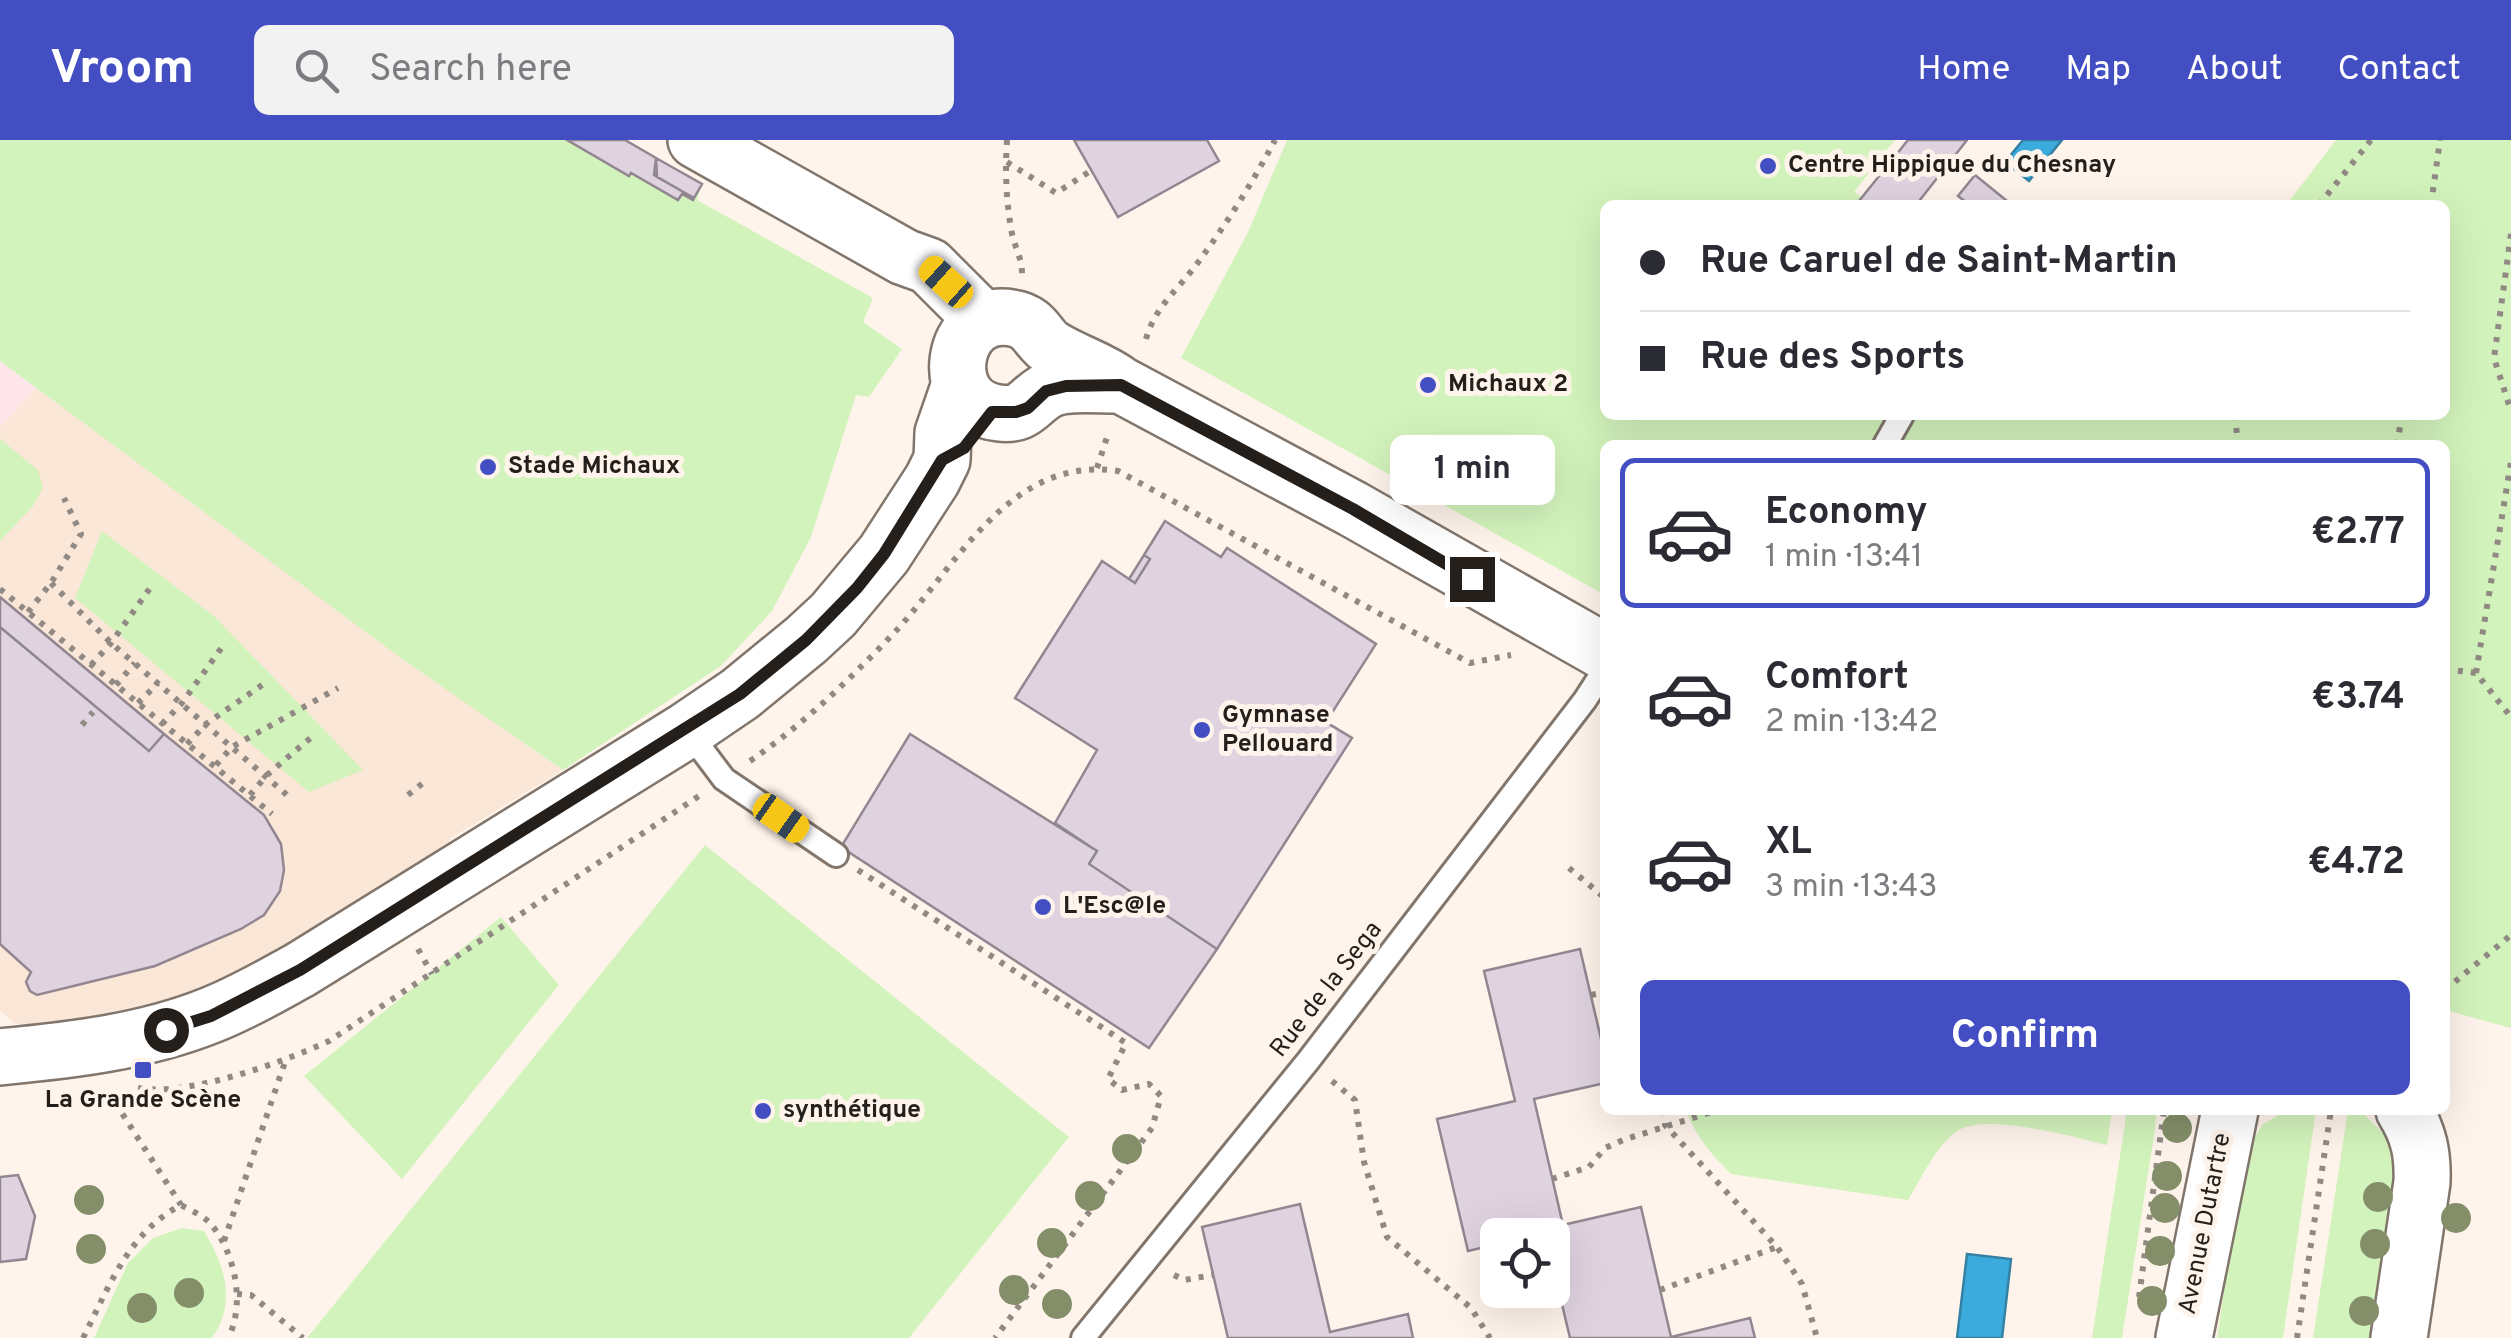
<!DOCTYPE html>
<html lang="en">
<head>
<meta charset="utf-8">
<style>
	body { margin:0; font-family:Overpass,sans-serif; background:#f2f2f3; color:#2b2b33; height:100vh; display:flex; flex-direction:column; font-size:38px; white-space:nowrap }
	* { box-sizing:border-box; margin:0 }
	p { font-size:32px; color:#7c7c81 }
	.icon { flex:none; width:55px; height:55px; fill:none; stroke:currentColor; stroke-width:2; stroke-linecap:round; stroke-linejoin:round }
	.map { position:relative; flex:1; overflow:hidden }
	.drawer { position:absolute; left:1600px; top:300px; width:850px; height:675px; display:flex; flex-direction:column; background:#fff; border-radius:15px; box-shadow:0 10px 40px #0002 }
	.drawer>* { flex:none }
	.banner { position:absolute; left:1600px; top:60px; width:850px; height:220px; border-radius:15px; box-shadow:0 10px 40px #0002; display:grid; align-content:center; height:220px; padding:0 40px; background:#fff }
	.buttons { position:absolute; left:1480px; top:1078px; display:grid; gap:20px }
	.buttons a { display:grid; place-items:center; width:90px; height:90px; border-radius:15px; background:#fff; box-shadow:0 10px 40px #0002; font-size:50px }
	.end { position:absolute; width:45px; height:45px; margin:-22px; border:12px solid #241f1b; background:#fff; box-shadow:0 0 0 5px #fff }
	.from { border-radius:50% }
	.bubble { position:absolute; height:70px; border-radius:15px; background:#fff; box-shadow:0 10px 40px #0002; font-size:32px; font-weight:700; line-height:70px; text-align:center }
	.car { position:absolute; width:30px; height:60px; margin:-30px -15px; border-radius:12px; box-shadow:0 0 8px 2px #0007; background:linear-gradient(#f5c518 24%,#345 0 40%,#f5c518 0 76%,#345 0 86%,#f5c518 0) }
	.banner b { display:flex; align-items:center; gap:35px; height:95px; font-size:38px }
	.banner b+b { border-top:2px solid #e1e1e2 }
	.banner i { width:25px; height:25px; background:#2b2b33 }
	ul { padding:18px 0 0; list-style:none }
	li { display:flex; align-items:center; gap:30px; height:150px; margin:0 20px 15px; padding:0 20px; border:5px solid transparent; border-radius:15px }
	li div { flex:1 }
	li b { display:block; font-size:38px }
	li em { font-style:normal; font-weight:700 }
	li.current { border-color:#434ec2 }
	li>.icon { width:90px; height:90px; stroke-width:1.5 }
	.cta { display:flex; gap:20px; margin-top:auto; padding:20px 40px }
	.cta a { flex:1; height:115px; border-radius:15px; background:#434ec2; color:#fff; font-size:40px; font-weight:700; line-height:115px; text-align:center }
	header { display:flex; align-items:center; gap:60px; box-sizing:border-box; height:140px; padding:0 50px; background:#434ec2; color:#fff }
	header strong { font-size:48px }
	nav { display:flex; gap:55px; margin-inline-start:auto; font-size:35px }
	.search { width:700px; height:90px; background:#f2f2f3; display:flex; align-items:center; gap:25px; box-sizing:border-box; padding:0 35px; border-radius:15px; color:#7c7c81; font-size:38px }
	.map>svg:first-child { display:block }
	.built { fill:#fbe7d7 }
	.industrial { fill:#ffe4e9 }
	.green { fill:#d3f3bc }
	.water { fill:#3babdd; stroke:#3481a3; stroke-width:2.5 }
	.building { fill:#dfd3df; stroke:#928791; stroke-width:2.5 }
	.lines { fill:none; stroke-linecap:round; stroke-linejoin:round }
	.service-casing { stroke:#82766c; stroke-width:28 }
	.tertiary-casing { stroke:#82766c; stroke-width:60 }
	.secondary-casing { stroke:#82766c; stroke-width:60 }
	.path { stroke:#918983; stroke-width:6; stroke-dasharray:5 8; stroke-linecap:butt }
	.service { stroke:#fff; stroke-width:22 }
	.tertiary { stroke:#fff; stroke-width:55 }
	.secondary { stroke:#fff; stroke-width:55 }
	.tree { fill:#848f6a }
	.route { stroke:#241f1b; stroke-width:12 }
	.poi-dot { fill:#434ec2; stroke:#fff4eb; stroke-width:4 }
	.labels { text-anchor:middle; dominant-baseline:central; stroke-width:10; stroke-linejoin:round; paint-order:stroke }
	.poi-label { font-size:25px; font-weight:bold; fill:#241f1b; stroke:#fff4eb; text-anchor:start }
	.street-label { font-size:25px; fill:#241f1b; stroke:#fff4eb }
</style>
</head>
<body>
<header>
<strong>Vroom</strong>
<div class="search"><svg class="icon" aria-label="search" viewBox="0 0 24 24"><circle cx="10" cy="10" r="6"/><path d="M15 15l6 6"/></svg>Search here</div>
<nav><a>Home</a><a>Map</a><a>About</a><a>Contact</a></nav>
</header>
<div class="map">
<svg width="2511" height="1198" viewBox="0 0 2511 1198">
	<rect width="100%" height="100%" fill="#fff4eb"/>
	<path class="built" d="M36,248L563,630L451,698L441,719L214,850L71,889L14,883L0,871V287Z"/>
	<path class="industrial" d="M0,221L36,248L0,287Z"/>
	<path class="green" d="M0,0H625L702,44L697,60L873,158L863,182L902,209L869,257L856,255L811,397L772,471L721,526L563,630L405,521L0,221Z
		M1287,0H1895L1854,52L1873,65H1605V275H1889L1872,305H1605V455L1181,218L1248,92Z
		M2336,0H2511V888L2445,870V305H1897L1914,275H2445V65H2286Z
		M0,299L38,330L43,347L34,365L0,401Z
		M102,391L214,476L363,630L309,652L75,458Z
		M705,705L1069,997L909,1198H307Z
		M501,777L559,845L402,1039L304,936Z
		M1686,970H2112L2107,1005C2075,997 1988,973 1959,990C1937,1003 1922,1038 1908,1060L1731,1034C1712,1015 1695,996 1686,970Z
		M2127,970H2157L2154,996L2122,1198H2092Z
		M2288,970H2316L2283,1198H2217L2246,1010L2263,984Z
		M2348,970L2365,975L2388,998L2401,1044L2379,1198H2313Z
		M182,1088L204,1091C225,1125 237,1163 212,1198H94L128,1123L153,1098Z"/>
	<path class="water" d="M2023,0H2062L2029,41L2005,22Z
		M1967,1114L2011,1119L2002,1198H1957Z"/>
	<path class="building" d="M567,0H625L656,18L657,37L694,58L693,60L682,54L678,60L631,33L629,36Z
		M1074,0H1207L1219,21L1118,77Z
		M1908,0H1967L1916,65H1862L1859,61Z
		M656,18L702,44L694,58L654,35Z
		M1975,35L2012,65H1970L1958,56Z
		M1165,381L1221,417L1227,408L1376,504L1326,582L1352,598L1217,809L1089,724L1097,711L1055,683L1097,610L1015,558L1102,421L1135,443L1150,419L1144,415Z
		M1144,415L1150,419L1135,443L1129,439Z
		M0,457L164,594L149,611L0,487Z
		M0,487L149,611L164,594L264,675L281,704L284,730L280,751L264,775L241,789L155,826L37,855L30,851L26,842L31,832L0,804Z
		M910,594L1097,711L1089,724L1217,809L1149,908L841,707Z
		M1580,809L1605,916V943L1534,959L1563,1085L1641,1067L1671,1197L1750,1178L1755,1198H1570L1552,1122V1095L1545,1092L1498,1095V1104L1468,1111L1437,979L1515,961L1484,831Z
		M18,1035L35,1076L26,1119L0,1122V1037Z
		M1300,1064L1330,1192L1408,1174L1413,1198H1228L1202,1087Z"/>
	<g class="lines">
		<defs>
			<path id="service" d="M1885,305L1902,275
				M687,590L724,639L836,715
				M1083,1198L1308,921L1585,560L1605,529"/>
			<path id="tertiary" d="M0,917C71,910 144,902 211,875C242,863 271,846 300,830L687,590L740,554L806,500L833,475L884,414L932,340L942,320L943,293L960,244"/>
			<path id="secondary" d="M696,0L904,117L929,126L984,181
				M1121,245C1100,246 1063,240 1045,252C1027,263 1025,276 999,273C935,266 950,167 1012,178C1037,182 1037,200 1053,209C1076,223 1100,229 1121,245L1353,369L1605,512
				M2184,1198L2230,970
				M2399,1198L2422,1042C2423,1014 2419,994 2404,970"/>
		</defs>
		<use href="#service" class="service-casing"/>
		<use href="#tertiary" class="tertiary-casing"/>
		<use href="#secondary" class="secondary-casing"/>
		<path class="path" d="M1007,0C1005,30 1006,59 1011,88C1013,105 1022,116 1022,134
			M1007,22L1056,53L1092,30
			M2319,65L2371,0
			M2431,65L2440,0
			M2511,94L2494,218L2511,271
			M1146,199C1155,166 1180,148 1199,121C1227,83 1253,42 1275,0
			M2235,275L2238,305
			M2397,305L2402,275
			M1097,328L1109,291
			M51,443L111,503L287,655
			M0,449L272,674
			M28,472L51,443L81,394L64,358
			M91,525L111,503L153,444
			M2445,529L2476,533L2511,577
			M2476,533L2511,322
			M116,545L135,523
			M138,563L158,543
			M162,584L182,563L225,503
			M82,585L93,572
			M187,604L206,584L265,543
			M750,621C804,584 849,540 894,493C956,427 1010,315 1118,331L1470,523L1511,515
			M216,625L232,607L338,548
			M250,655L267,635L314,595
			M408,655L428,639
			M1569,728L1605,758
			M858,730L1126,903L1108,939L1122,950L1149,944L1161,956L1152,988L995,1198
			M418,809L432,834
			M2445,850L2511,795
			M1591,855L1605,852
			M1332,941L1355,960L1364,1022L1387,1097L1471,1168L1490,1198
			M138,948C187,957 284,922 329,901L699,656
			M114,950L116,964L181,1065
			M1664,970L1665,985L1777,1107L1802,1144L1817,1198
			M1552,1039L1589,1027L1605,1008L1623,1000L1718,970
			M224,1101L285,922
			M1174,1135L1184,1140L1213,1135
			M1660,1150L1777,1107
			M237,1154L251,1155L303,1198
			M2139,1157L2164,970
			M83,1198C109,1147 128,1093 181,1065C190,1070 202,1075 209,1082C235,1110 246,1165 228,1198
			M2297,1198L2331,970"/>
		<use href="#service" class="service"/>
		<use href="#tertiary" class="tertiary"/>
		<use href="#secondary" class="secondary"/>
	</g>
	<g class="tree">
		<circle cx="2177" cy="988" r="15"/>
		<circle cx="1127" cy="1009" r="15"/>
		<circle cx="2167" cy="1036" r="15"/>
		<circle cx="1090" cy="1056" r="15"/>
		<circle cx="2378" cy="1057" r="15"/>
		<circle cx="89" cy="1060" r="15"/>
		<circle cx="2165" cy="1068" r="15"/>
		<circle cx="2456" cy="1078" r="15"/>
		<circle cx="1052" cy="1103" r="15"/>
		<circle cx="2375" cy="1104" r="15"/>
		<circle cx="91" cy="1109" r="15"/>
		<circle cx="2160" cy="1111" r="15"/>
		<circle cx="1014" cy="1150" r="15"/>
		<circle cx="189" cy="1153" r="15"/>
		<circle cx="2152" cy="1161" r="15"/>
		<circle cx="1057" cy="1164" r="15"/>
		<circle cx="142" cy="1168" r="15"/>
		<circle cx="2364" cy="1171" r="15"/>
	</g>
	<g class="lines">
		<path class="route" d="M166,890L211,876L300,830L740,554L806,500L857,448L884,414L942,320L964,308L992,272H1016L1028,268L1046,251L1066,246L1121,245L1353,369L1472,439"/>
	</g>
	<g class="poi-dot">
		<circle cx="1768" cy="26" r="10"/>
		<circle cx="1428" cy="245" r="10"/>
		<circle cx="488" cy="327" r="10"/>
		<circle cx="1202" cy="590" r="10"/>
		<circle cx="1043" cy="767" r="10"/>
		<rect x="133" y="920" width="20" height="20" rx="5"/>
		<circle cx="763" cy="971" r="10"/>
	</g>
	<g class="labels">
		<g class="poi-label">
			<text x="1788" y="26">Centre Hippique du Chesnay</text>
			<text x="1448" y="245">Michaux 2</text>
			<text x="508" y="327">Stade Michaux</text>
			<text x="1222" y="576">Gymnase<tspan x="1222" dy="29">Pellouard</tspan></text>
			<text x="1063" y="767">L'Esc@le</text>
			<text x="143" y="961" text-anchor="middle">La Grande Scène</text>
			<text x="783" y="971">synthétique</text>
		</g>
		<g class="street-label">
			<text transform="translate(1327 850) rotate(-52)">Rue de la Sega</text>
			<text transform="translate(2206 1084) rotate(-79)">Avenue Dutartre</text>
		</g>
	</g>
</svg>
<div class="buttons">
<a><svg class="icon" aria-label="locate" viewBox="0 0 24 24"><circle cx="12" cy="12" r="6"/><path d="M12 2v4M12 18v4M2 12h4M18 12h4"/></svg></a>
</div>
<i class="end from" style="left:166px;top:890px"></i>
<i class="end" style="left:1472px;top:439px"></i>
<div class="bubble" style="left:1390px;top:295px;width:165px">1 min</div>
<i class="car" style="left:946px;top:142px;rotate:312deg"></i>
<i class="car" style="left:781px;top:678px;rotate:125deg"></i>
<div class="banner">
<b><i class="from"></i>Rue Caruel de Saint-Martin</b>
<b><i></i>Rue des Sports</b>
</div>
<section class="drawer">
<ul>
<li class="current"><svg class="icon" aria-label="car" viewBox="0 0 24 24"><path d="M5 17H2v-5l4-1 3-4h7l3 4 3 1v5h-3M9 17h6M6 11h13"/><circle cx="7" cy="17" r="2"/><circle cx="17" cy="17" r="2"/></svg><div><b>Economy</b><p>1 min · 13:41</p></div><em>€2.77</em></li>
<li><svg class="icon" aria-label="car" viewBox="0 0 24 24"><path d="M5 17H2v-5l4-1 3-4h7l3 4 3 1v5h-3M9 17h6M6 11h13"/><circle cx="7" cy="17" r="2"/><circle cx="17" cy="17" r="2"/></svg><div><b>Comfort</b><p>2 min · 13:42</p></div><em>€3.74</em></li>
<li><svg class="icon" aria-label="car" viewBox="0 0 24 24"><path d="M5 17H2v-5l4-1 3-4h7l3 4 3 1v5h-3M9 17h6M6 11h13"/><circle cx="7" cy="17" r="2"/><circle cx="17" cy="17" r="2"/></svg><div><b>XL</b><p>3 min · 13:43</p></div><em>€4.72</em></li>
</ul>
<div class="cta"><a>Confirm</a></div>
</section>
</div>
</body>
</html>
